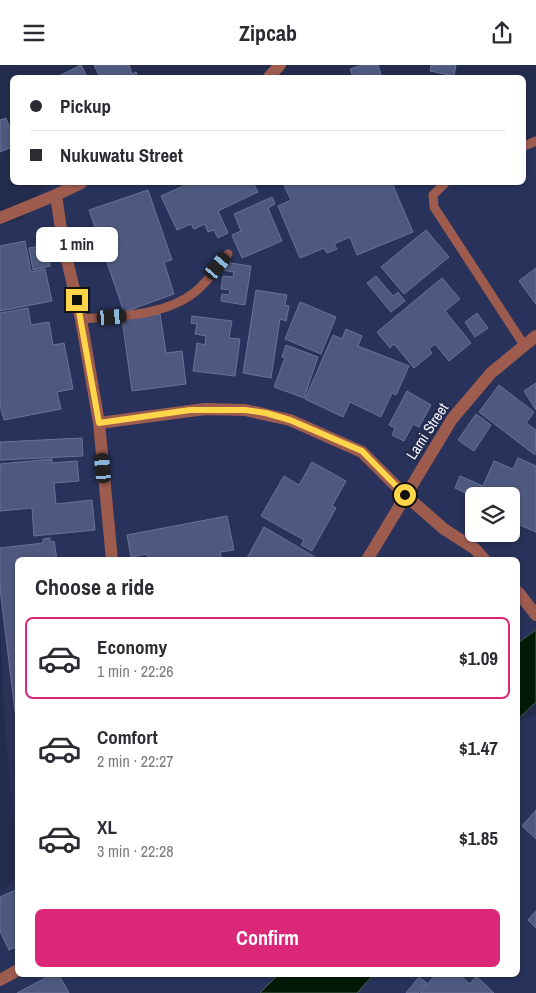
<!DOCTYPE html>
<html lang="en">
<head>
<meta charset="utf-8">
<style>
	body { margin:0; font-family:"Archivo Narrow",sans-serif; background:#f7f7f7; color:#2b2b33; height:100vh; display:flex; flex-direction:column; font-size:19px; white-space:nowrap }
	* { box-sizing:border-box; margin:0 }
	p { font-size:16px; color:#7c7c81 }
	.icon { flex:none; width:28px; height:28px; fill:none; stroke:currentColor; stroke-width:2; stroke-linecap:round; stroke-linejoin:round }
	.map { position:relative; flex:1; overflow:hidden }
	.drawer { position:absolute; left:15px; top:492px; width:505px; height:420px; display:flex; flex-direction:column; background:#fff; border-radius:8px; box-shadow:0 1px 4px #0004 }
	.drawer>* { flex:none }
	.banner { position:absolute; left:10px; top:10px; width:516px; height:110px; border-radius:8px; box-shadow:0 1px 4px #0004; display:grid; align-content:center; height:110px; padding:0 20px; background:#fff }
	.controls { position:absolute; left:465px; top:422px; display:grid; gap:10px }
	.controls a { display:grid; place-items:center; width:55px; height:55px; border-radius:8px; background:#fff; box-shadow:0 1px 4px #0004; font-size:25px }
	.end { position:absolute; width:22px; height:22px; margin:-11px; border:6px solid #ffd54a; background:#111; box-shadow:0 0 0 2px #111 }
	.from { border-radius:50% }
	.bubble { position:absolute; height:35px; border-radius:8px; background:#fff; box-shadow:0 1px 4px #0004; font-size:16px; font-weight:700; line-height:35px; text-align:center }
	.car { position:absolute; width:15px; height:30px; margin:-15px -8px; border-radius:6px; box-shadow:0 0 4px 1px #0007; background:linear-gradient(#222 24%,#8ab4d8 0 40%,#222 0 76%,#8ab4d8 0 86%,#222 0) }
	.banner b { display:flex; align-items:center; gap:18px; height:48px; font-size:19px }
	.banner b+b { border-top:1px solid #e1e1e2 }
	.banner i { width:12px; height:12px; background:#2b2b33 }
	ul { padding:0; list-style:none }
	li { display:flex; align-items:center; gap:15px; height:82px; margin:0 10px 8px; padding:0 10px; border:2px solid transparent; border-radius:8px }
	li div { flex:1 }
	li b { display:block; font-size:19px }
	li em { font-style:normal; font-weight:700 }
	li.selected { border-color:#db2777 }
	li>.icon { width:45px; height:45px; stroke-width:1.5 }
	h2 { padding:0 20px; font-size:22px; line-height:60px }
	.cta { display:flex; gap:10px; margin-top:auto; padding:10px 20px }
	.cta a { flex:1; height:58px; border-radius:8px; background:#db2777; color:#fff; font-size:20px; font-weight:700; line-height:58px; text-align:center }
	header { display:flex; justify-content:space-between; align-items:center; height:65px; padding:0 20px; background:#fff; font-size:22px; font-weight:700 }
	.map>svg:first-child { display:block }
	.built { fill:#28325a; fill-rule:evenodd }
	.water { fill:#001a06; stroke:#495c50 }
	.building { fill:#4f597f; stroke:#68739a }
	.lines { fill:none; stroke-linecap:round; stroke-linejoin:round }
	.service { stroke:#9e5c4f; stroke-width:9 }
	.minor { stroke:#9e5c4f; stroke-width:12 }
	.route { stroke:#ffd54a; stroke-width:6 }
	.labels { text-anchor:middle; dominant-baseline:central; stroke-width:5; stroke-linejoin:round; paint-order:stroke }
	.street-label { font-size:15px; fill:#f2f5fe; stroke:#242c4d }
</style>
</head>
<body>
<header><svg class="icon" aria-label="menu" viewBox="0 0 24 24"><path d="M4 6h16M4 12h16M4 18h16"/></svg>Zipcab<svg class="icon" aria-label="share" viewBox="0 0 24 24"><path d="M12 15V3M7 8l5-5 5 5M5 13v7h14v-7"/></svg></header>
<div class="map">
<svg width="536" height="928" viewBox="0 0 536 928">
	<rect width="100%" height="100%" fill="#242c4d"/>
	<path class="built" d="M536,73V565L518,578V495H18L17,802L4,649L0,556V160L24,154L44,120L49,118H524V79ZM474,431H511V469H474Z
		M536,649V928H357L373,910H518V656Z
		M17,811L18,910H278L260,928H0V825L10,819Z"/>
	<path class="water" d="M536,565V637L518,654V578Z
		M278,910H373L357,928H260Z"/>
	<path class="building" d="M81,0L87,12H57Z
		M94,0H129L132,9L136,7L138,12H100Z
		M362,0H378L382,12H353L350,4Z
		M431,0H456L454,11L430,6Z
		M6,53L11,65L12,64V82L0,87V55Z
		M190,118H253L258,127L218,146L228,168L218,173L214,165L208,167L205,159L194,164L191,159L177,165L161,131Z
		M283,118H392L413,167L357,190L350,172L334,179L337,184L327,188L324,183L300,193L278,141L291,135Z
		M148,125L172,195L164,197L174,229L124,247L89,145Z
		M272,132L275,139L268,143L282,176L242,193L232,170L241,166L234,149Z
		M426,165L449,192L404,229L381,202Z
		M25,176L31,207L45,204L52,236L0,246V181Z
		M45,180L50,201L33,205L29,183Z
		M224,197L251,201L245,240L221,236L222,229L229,230L230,225L221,224L223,211L233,212L234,207L222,205Z
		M536,203V239L519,216Z
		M376,211L393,231L398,227L405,236L391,247L367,218Z
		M442,213L460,234L445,246L471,278L449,296L435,279L429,284L432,288L414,303L394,279L390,283L377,267Z
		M256,225L287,230L285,240L289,241L286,256L280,254L271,313L243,308Z
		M300,237L336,252L321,289L285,274Z
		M28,243L31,260L49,257L53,280L64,278L73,324L57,327L61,344L4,355L0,340V248Z
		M477,248L488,263L475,272L465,257Z
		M160,249L166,288L182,286L186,319L132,326L122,254Z
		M192,251L232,256L229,273L240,274L235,311L193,306L197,278L205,280L206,271L195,269L197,259L191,258Z
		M346,264L362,271L358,281L409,301L396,330L392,328L381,352L350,337L343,352L305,334L333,270L342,274Z
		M286,280L318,292L304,333L274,322L285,293L282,292Z
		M536,318V345L524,326Z
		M499,320L534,347L526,358L536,365L535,390L479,347Z
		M407,326L431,340L419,362L413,359L404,376L392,370L395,363L389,360Z
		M476,349L491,360L474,386L458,375Z
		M82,373L83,391L0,395V377Z
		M518,393L536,401V467L511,456V431L474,432L455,423L460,411L483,421L494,396L513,404Z
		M52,394V398L77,396L79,416L54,418L56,439L92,435L95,465L34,471L32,443L0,446V399Z
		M312,397L346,416L332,441L336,443L312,486L301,480L304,475L261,451L284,411L299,420Z
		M227,451L234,485L220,487L222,495H148L147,489L131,492L127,470Z
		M264,462L320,495H251L247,493Z
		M50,473V477L54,476L57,495H18V646L15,647L0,523V483L43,478V474Z
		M536,745V774L522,761Z
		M18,824V881L9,885L0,866V832Z
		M536,846V863L528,855Z
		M51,910H59L69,928H17Z
		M435,910H460L470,919L476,911L494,928H420Z
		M419,912L427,918L418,928H406Z"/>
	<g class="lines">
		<path class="service" d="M524,81L536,76
			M445,118L433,130L434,142L524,280
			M81,254C119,251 165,251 195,227C208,217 218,201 228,189"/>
		<path class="minor" d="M269,12L280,0
			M56,130L63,178L81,254L99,358L112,495
			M0,153L56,130L81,118
			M99,358L205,344L245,345L290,355L362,387L405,430L444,464L475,484L485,495
			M367,495L452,354L491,308L536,271
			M518,527L536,550
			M0,915L18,905"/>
	</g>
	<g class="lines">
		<path class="route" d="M77,235L99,358L190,345H245L266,348L290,355L362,386L405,430"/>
	</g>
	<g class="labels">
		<g class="street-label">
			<text transform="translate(427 366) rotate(-57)">Lami Street</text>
		</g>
	</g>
</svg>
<div class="controls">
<a><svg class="icon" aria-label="layers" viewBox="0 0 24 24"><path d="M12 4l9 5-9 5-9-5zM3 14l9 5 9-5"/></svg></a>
</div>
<i class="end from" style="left:405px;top:430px"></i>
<i class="end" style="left:77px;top:235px"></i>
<div class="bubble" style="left:36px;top:162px;width:82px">1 min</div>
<i class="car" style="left:218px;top:201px;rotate:40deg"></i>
<i class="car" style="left:112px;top:252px;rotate:86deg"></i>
<i class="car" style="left:103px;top:403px;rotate:355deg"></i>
<div class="banner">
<b><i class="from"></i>Pickup</b>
<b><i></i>Nukuwatu Street</b>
</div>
<section class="drawer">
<h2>Choose a ride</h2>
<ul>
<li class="selected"><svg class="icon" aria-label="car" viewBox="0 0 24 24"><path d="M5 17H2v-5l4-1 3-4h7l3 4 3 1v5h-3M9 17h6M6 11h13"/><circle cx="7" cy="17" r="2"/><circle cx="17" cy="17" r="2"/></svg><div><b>Economy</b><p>1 min · 22:26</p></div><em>$1.09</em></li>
<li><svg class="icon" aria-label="car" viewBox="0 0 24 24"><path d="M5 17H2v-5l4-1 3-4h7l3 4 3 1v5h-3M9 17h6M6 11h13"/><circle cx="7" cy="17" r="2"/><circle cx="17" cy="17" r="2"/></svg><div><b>Comfort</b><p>2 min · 22:27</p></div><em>$1.47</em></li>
<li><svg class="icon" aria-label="car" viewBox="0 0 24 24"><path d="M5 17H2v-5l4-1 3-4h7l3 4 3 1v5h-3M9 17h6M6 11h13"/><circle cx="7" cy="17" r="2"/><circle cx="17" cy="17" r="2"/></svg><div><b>XL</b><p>3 min · 22:28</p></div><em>$1.85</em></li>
</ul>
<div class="cta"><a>Confirm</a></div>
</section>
</div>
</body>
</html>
